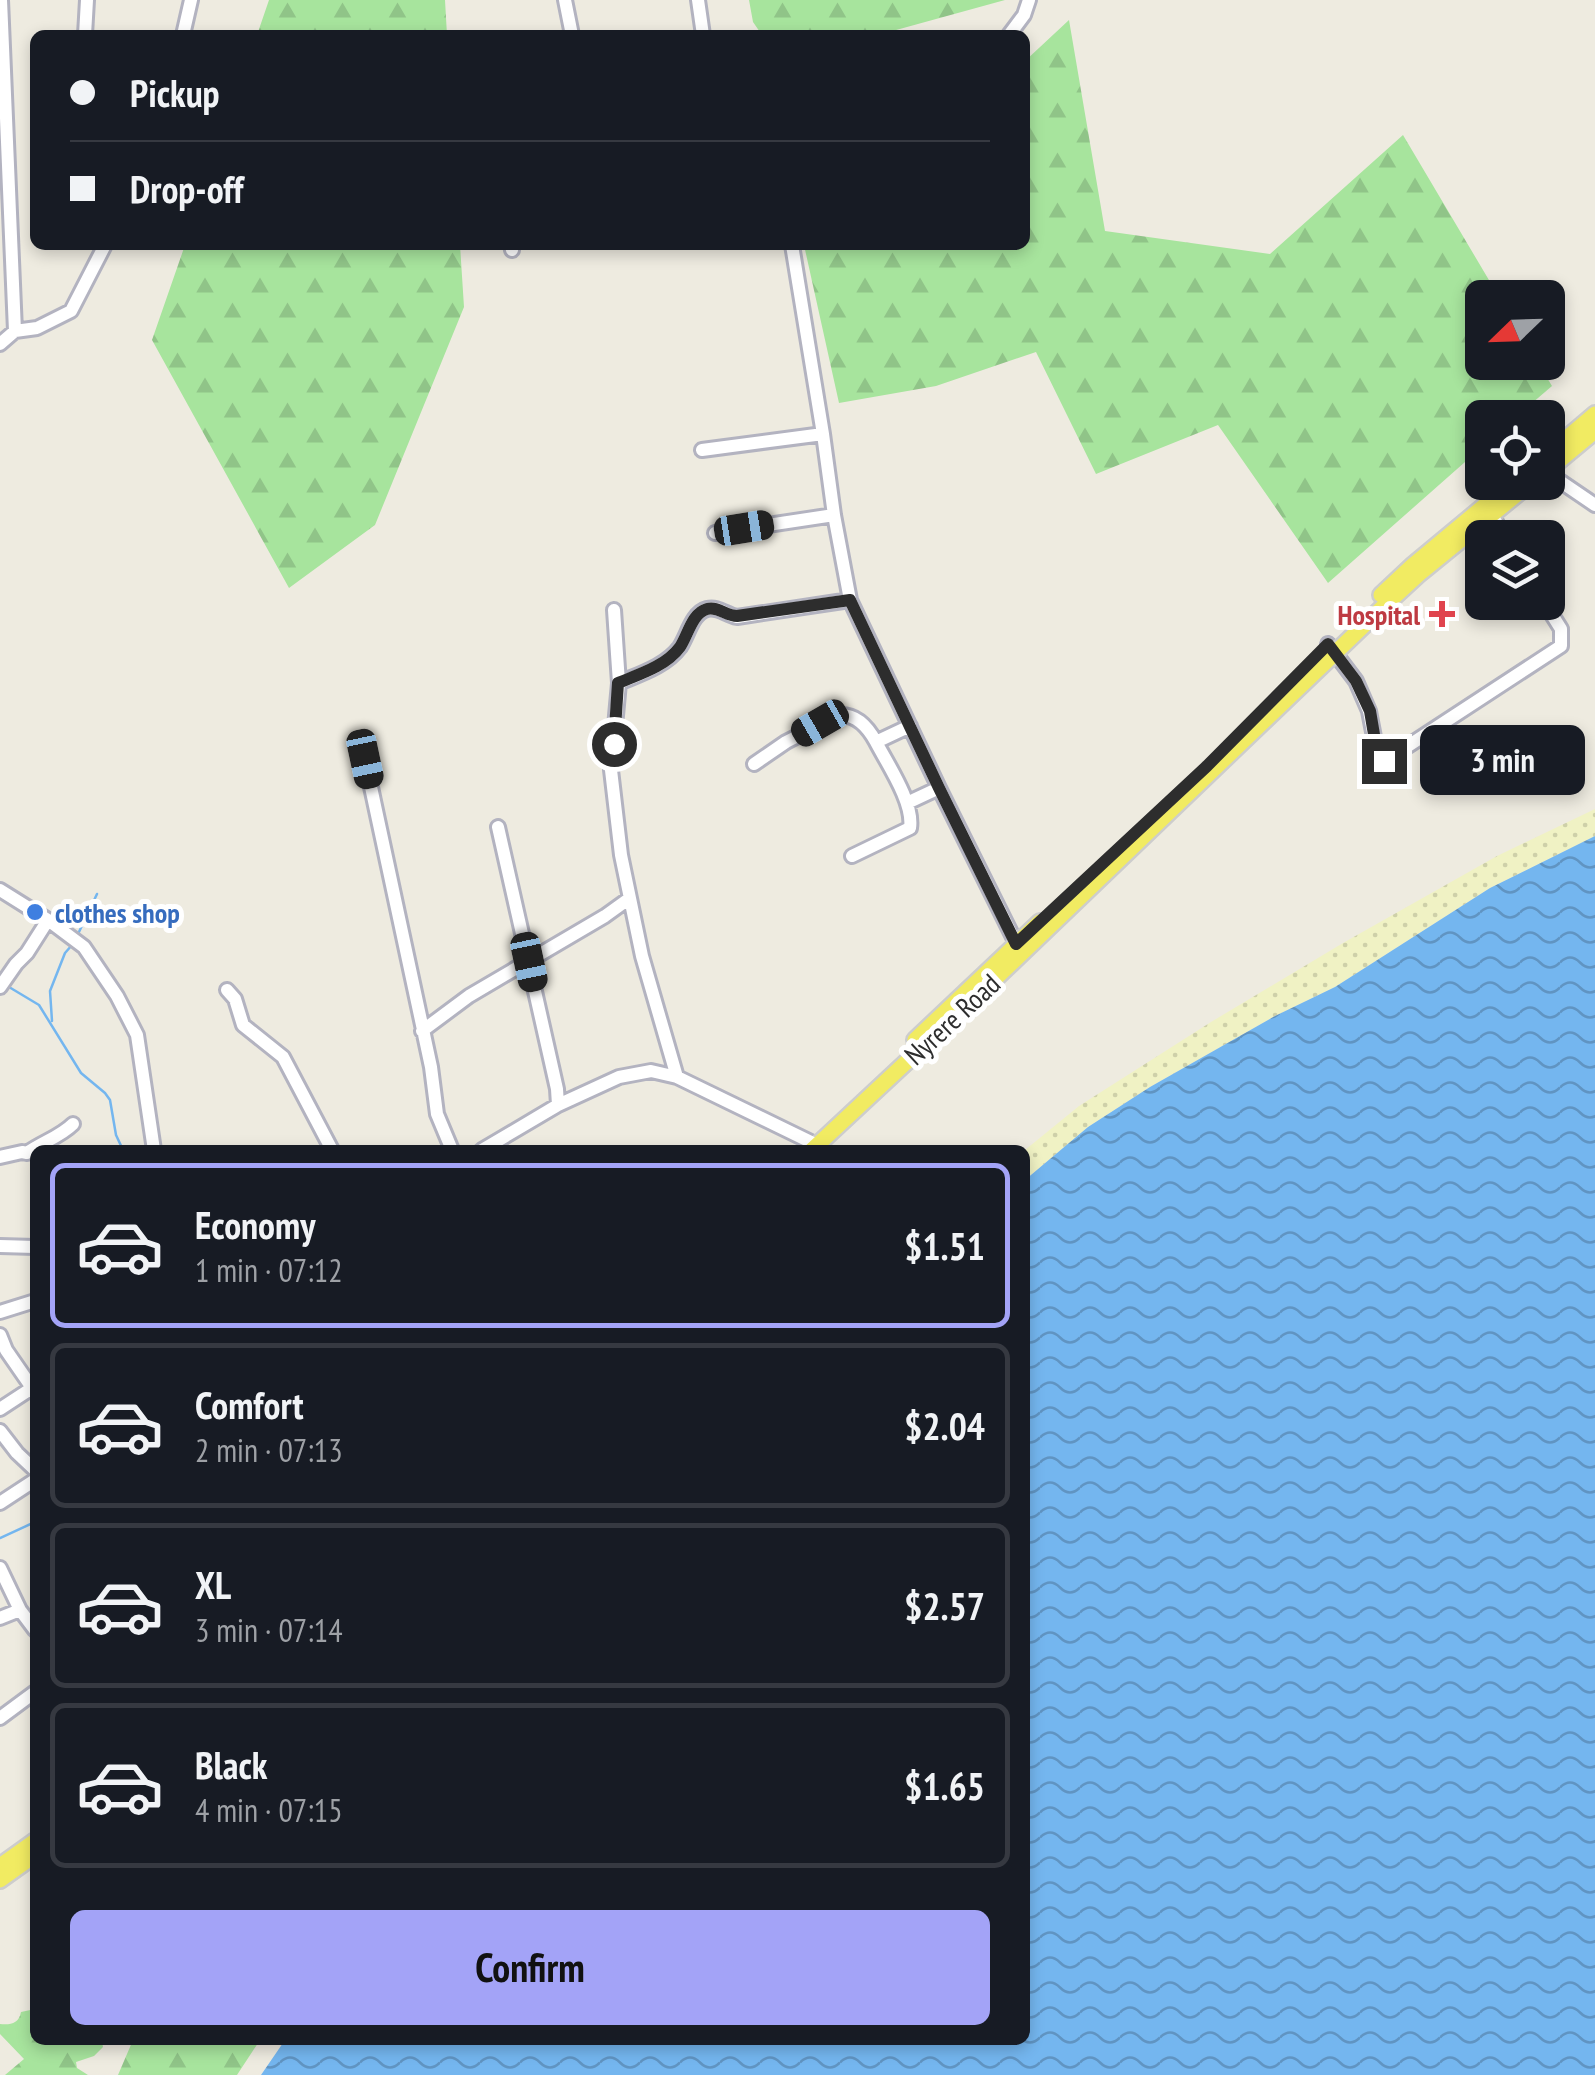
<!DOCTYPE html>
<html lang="en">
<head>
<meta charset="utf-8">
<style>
	body { margin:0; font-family:"PT Sans Narrow",sans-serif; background:#20242c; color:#f1f3f6; height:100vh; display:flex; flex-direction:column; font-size:38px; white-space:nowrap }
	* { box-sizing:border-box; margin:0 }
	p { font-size:32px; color:#9ea1a6 }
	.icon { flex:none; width:55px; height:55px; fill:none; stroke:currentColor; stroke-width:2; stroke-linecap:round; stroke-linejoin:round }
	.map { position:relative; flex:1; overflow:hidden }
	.sheet { position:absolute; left:30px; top:1145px; width:1000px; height:900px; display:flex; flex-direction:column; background:#171b24; border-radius:15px; box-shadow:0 5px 15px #0003 }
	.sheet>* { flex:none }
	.top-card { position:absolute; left:30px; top:30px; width:1000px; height:220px; border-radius:15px; box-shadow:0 5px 15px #0003; display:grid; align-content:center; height:220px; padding:0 40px; background:#171b24 }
	.needle { width:65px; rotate:247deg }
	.tools { position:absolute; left:1465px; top:280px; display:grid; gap:20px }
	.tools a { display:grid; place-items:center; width:100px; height:100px; border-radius:15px; background:#171b24; box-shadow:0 5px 15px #0003; font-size:50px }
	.end { position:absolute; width:45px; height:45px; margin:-22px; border:12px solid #2d2d2d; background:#fff; box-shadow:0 0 0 5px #fff }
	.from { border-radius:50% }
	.bubble { position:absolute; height:70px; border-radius:15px; background:#171b24; box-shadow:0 5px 15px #0003; font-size:32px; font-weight:700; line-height:70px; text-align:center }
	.car { position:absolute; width:30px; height:60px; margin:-30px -15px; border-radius:12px; box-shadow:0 0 8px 2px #0007; background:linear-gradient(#222 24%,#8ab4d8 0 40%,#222 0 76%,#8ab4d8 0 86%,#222 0) }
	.top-card b { display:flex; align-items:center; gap:35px; height:95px; font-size:38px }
	.top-card b+b { border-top:2px solid #363941 }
	.top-card i { width:25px; height:25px; background:#f1f3f6 }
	ul { padding:18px 0 0; list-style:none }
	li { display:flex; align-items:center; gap:30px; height:165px; margin:0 20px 15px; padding:0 20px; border:5px solid #363941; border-radius:15px }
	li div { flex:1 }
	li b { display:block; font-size:38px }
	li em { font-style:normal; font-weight:700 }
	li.active { border-color:#a3a3f7 }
	li>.icon { width:90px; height:90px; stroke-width:1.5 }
	.primary-button { display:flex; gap:20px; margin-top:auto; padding:20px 40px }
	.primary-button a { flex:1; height:115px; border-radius:15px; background:#a3a3f7; color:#111; font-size:40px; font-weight:700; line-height:115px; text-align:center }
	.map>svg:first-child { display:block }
	.forest { fill:url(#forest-firs) }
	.sand { fill:url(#sand-dots) }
	.water { fill:url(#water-waves) }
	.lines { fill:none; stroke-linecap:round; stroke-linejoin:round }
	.stream { stroke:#74b6ef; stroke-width:2.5 }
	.minor-casing { stroke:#b3b3c0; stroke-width:18 }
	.major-casing { stroke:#cdcdcd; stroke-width:20 }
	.minor { stroke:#fff; stroke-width:12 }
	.major { stroke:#f1eb62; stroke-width:15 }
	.route { stroke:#2d2d2d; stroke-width:12 }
	.health-dot { fill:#e0444e; stroke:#fff; stroke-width:4 }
	.shop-dot { fill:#3f7fe0; stroke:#fff; stroke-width:4 }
	.labels { text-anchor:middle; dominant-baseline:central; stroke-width:10; stroke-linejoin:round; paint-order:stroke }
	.health-label { font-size:28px; font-weight:bold; fill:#be3a42; stroke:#fff; text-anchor:end }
	.shop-label { font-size:28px; font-weight:bold; fill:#366cbe; stroke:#fff; text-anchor:start }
	.street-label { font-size:28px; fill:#2d2d2d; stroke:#fff }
</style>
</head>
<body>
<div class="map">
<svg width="1595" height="2075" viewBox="0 0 1595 2075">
	<defs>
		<pattern id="forest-firs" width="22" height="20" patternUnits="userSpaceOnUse" patternTransform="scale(2.5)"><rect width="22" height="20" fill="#a7e49d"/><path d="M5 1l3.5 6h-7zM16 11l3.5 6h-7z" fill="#90c488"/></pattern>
		<pattern id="sand-dots" width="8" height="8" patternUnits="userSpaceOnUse" patternTransform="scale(2.5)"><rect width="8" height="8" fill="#f0f2c4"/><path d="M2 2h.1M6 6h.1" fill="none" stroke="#ced0a9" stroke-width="1.8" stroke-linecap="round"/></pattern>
		<pattern id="water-waves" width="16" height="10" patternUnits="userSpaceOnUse" patternTransform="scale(2.5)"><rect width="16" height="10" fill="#74b6ef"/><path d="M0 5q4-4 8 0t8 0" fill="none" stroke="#6094c2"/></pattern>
	</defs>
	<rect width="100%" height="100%" fill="#eeebe0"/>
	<path class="forest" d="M269,0H445L447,35H257Z
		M749,0H1005L878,35H762L753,22Z
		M1069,20L1105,231L1270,254L1403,135L1499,297L1482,298V362L1538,363L1552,386L1516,417L1482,418V447L1328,583L1218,425L1096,474L1036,352L936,386L839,403L804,245H1025V61Z
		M185,245H460L464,307L375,525L289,588L152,340Z
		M35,2009V2040L102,2042L103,2047L94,2056L76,2062L77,2068L88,2075H5L24,2059L0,2034V2024C10,2025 19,2024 21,2012Z
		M133,2040H260L237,2075H118Z"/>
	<path class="sand" d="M1595,809V836L1490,888L1335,987L1275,1016L1150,1087L1088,1127L1025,1180V1150L1079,1106L1211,1022L1343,943L1497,856Z"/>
	<path class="water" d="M1595,836V2075H261L285,2040H1025V1180L1088,1127L1150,1087L1275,1016L1335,987L1490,888Z"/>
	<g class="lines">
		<path class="stream" d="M78,934L97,894
			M9,987L39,1005L81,1073L105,1093L110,1100L116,1135L123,1150
			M52,1021L50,991L65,953L72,945
			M0,1538L35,1522"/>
		<defs>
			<path id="minor" d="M1,0L15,331
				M565,0L572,35
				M698,0L703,35
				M85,35L87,0
				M183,35L191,0
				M1009,35L1024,15L1029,0
				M511,245L512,250
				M792,245L823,434L834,515L850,600L939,788L1016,943
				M0,344L15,331L37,328L71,311L105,245
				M702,450L823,434
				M1548,473L1595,505
				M1492,515L1505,538
				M715,533L834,515
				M614,610L619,683L611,770L621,855L642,956L677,1077
				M1328,644L1356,681L1369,711L1378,758L1385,761L1561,646V629L1544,602
				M619,683C640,674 666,666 680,647C688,635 692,613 707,609C718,606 726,615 737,617L850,600
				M365,759L431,1067L437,1114L452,1150
				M754,764L786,742L839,715C857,714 868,727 876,742L910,726
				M907,803L939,788
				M498,827L557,1089L558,1105
				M852,856L910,828C914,803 888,765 876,742
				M0,890L48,920L84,947L117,996L137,1035L154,1150
				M0,987L16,964L27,953L48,920
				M227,990L235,999L243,1025L283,1057L332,1150
				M422,1031L469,996L605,916L630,898
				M482,1150L558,1105L619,1077L651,1071L677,1077L817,1145
				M0,1157L22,1152L27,1153C42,1142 60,1137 73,1124
				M0,1246L35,1247
				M0,1312L35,1301
				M0,1335L6,1350L35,1392
				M0,1409L32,1388
				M0,1431L17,1453L35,1470
				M0,1503L35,1480
				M0,1568L20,1610L35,1630
				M0,1618L20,1610
				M0,1718L35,1692"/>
			<path id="major" d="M1548,454L1595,414
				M1548,470L1595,431
				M1381,595L1412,566L1513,482
				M915,1040L1040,922
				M812,1150L973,1000L1382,608L1419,574L1532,482
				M0,1866L35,1841
				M0,1880L35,1855"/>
		</defs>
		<use href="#minor" class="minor-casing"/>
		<use href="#major" class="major-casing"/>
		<use href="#minor" class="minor"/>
		<use href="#major" class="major"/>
	</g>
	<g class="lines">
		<path class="route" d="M614,744L618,683C640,674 666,666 680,647C688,635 692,613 707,609C718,606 726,616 737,616L850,600L939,788L1016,944L1207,766L1328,644L1356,681L1370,711L1378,758L1384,761"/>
	</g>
	<path class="health-dot" d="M1437 599h10v10h10v10h-10v10h-10v-10h-10v-10h10z"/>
	<circle class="shop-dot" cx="35" cy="912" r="10"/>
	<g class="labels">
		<g class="health-label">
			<text x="1420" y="614">Hospital</text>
		</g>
		<g class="shop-label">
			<text x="55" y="912">clothes shop</text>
		</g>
		<g class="street-label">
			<text transform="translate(952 1019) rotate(-43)">Nyrere Road</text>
		</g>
	</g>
</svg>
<div class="tools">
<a><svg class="needle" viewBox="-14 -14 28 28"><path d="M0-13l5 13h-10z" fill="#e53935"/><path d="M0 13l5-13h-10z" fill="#9ea1a6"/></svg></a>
<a><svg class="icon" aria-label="locate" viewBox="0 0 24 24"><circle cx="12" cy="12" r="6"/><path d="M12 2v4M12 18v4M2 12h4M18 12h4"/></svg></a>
<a><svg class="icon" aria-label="layers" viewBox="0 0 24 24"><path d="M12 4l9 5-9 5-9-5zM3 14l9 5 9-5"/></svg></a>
</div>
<i class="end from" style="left:614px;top:744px"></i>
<i class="end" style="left:1384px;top:761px"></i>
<div class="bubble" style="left:1420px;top:725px;width:165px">3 min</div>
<i class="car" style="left:744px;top:528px;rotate:81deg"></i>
<i class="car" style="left:820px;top:723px;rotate:240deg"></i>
<i class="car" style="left:365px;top:759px;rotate:168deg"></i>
<i class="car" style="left:529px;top:962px;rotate:168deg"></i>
<div class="top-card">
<b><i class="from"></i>Pickup</b>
<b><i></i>Drop-off</b>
</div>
<section class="sheet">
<ul>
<li class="active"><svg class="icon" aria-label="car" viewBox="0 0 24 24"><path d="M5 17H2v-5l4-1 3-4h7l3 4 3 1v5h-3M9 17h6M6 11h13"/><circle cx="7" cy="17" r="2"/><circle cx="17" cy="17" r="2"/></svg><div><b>Economy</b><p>1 min · 07:12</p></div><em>$1.51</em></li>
<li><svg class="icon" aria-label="car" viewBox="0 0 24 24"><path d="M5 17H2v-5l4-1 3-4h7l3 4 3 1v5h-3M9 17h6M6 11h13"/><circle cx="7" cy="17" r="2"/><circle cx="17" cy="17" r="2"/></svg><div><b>Comfort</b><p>2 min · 07:13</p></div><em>$2.04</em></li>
<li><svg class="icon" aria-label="car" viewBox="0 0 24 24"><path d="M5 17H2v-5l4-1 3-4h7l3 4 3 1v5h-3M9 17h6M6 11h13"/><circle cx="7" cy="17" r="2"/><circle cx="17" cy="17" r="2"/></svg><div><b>XL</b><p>3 min · 07:14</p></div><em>$2.57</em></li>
<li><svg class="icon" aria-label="car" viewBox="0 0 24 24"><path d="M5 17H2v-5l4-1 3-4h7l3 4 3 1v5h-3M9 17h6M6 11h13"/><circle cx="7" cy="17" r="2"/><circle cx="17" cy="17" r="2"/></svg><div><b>Black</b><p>4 min · 07:15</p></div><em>$1.65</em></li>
</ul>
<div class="primary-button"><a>Confirm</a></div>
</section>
</div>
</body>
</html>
